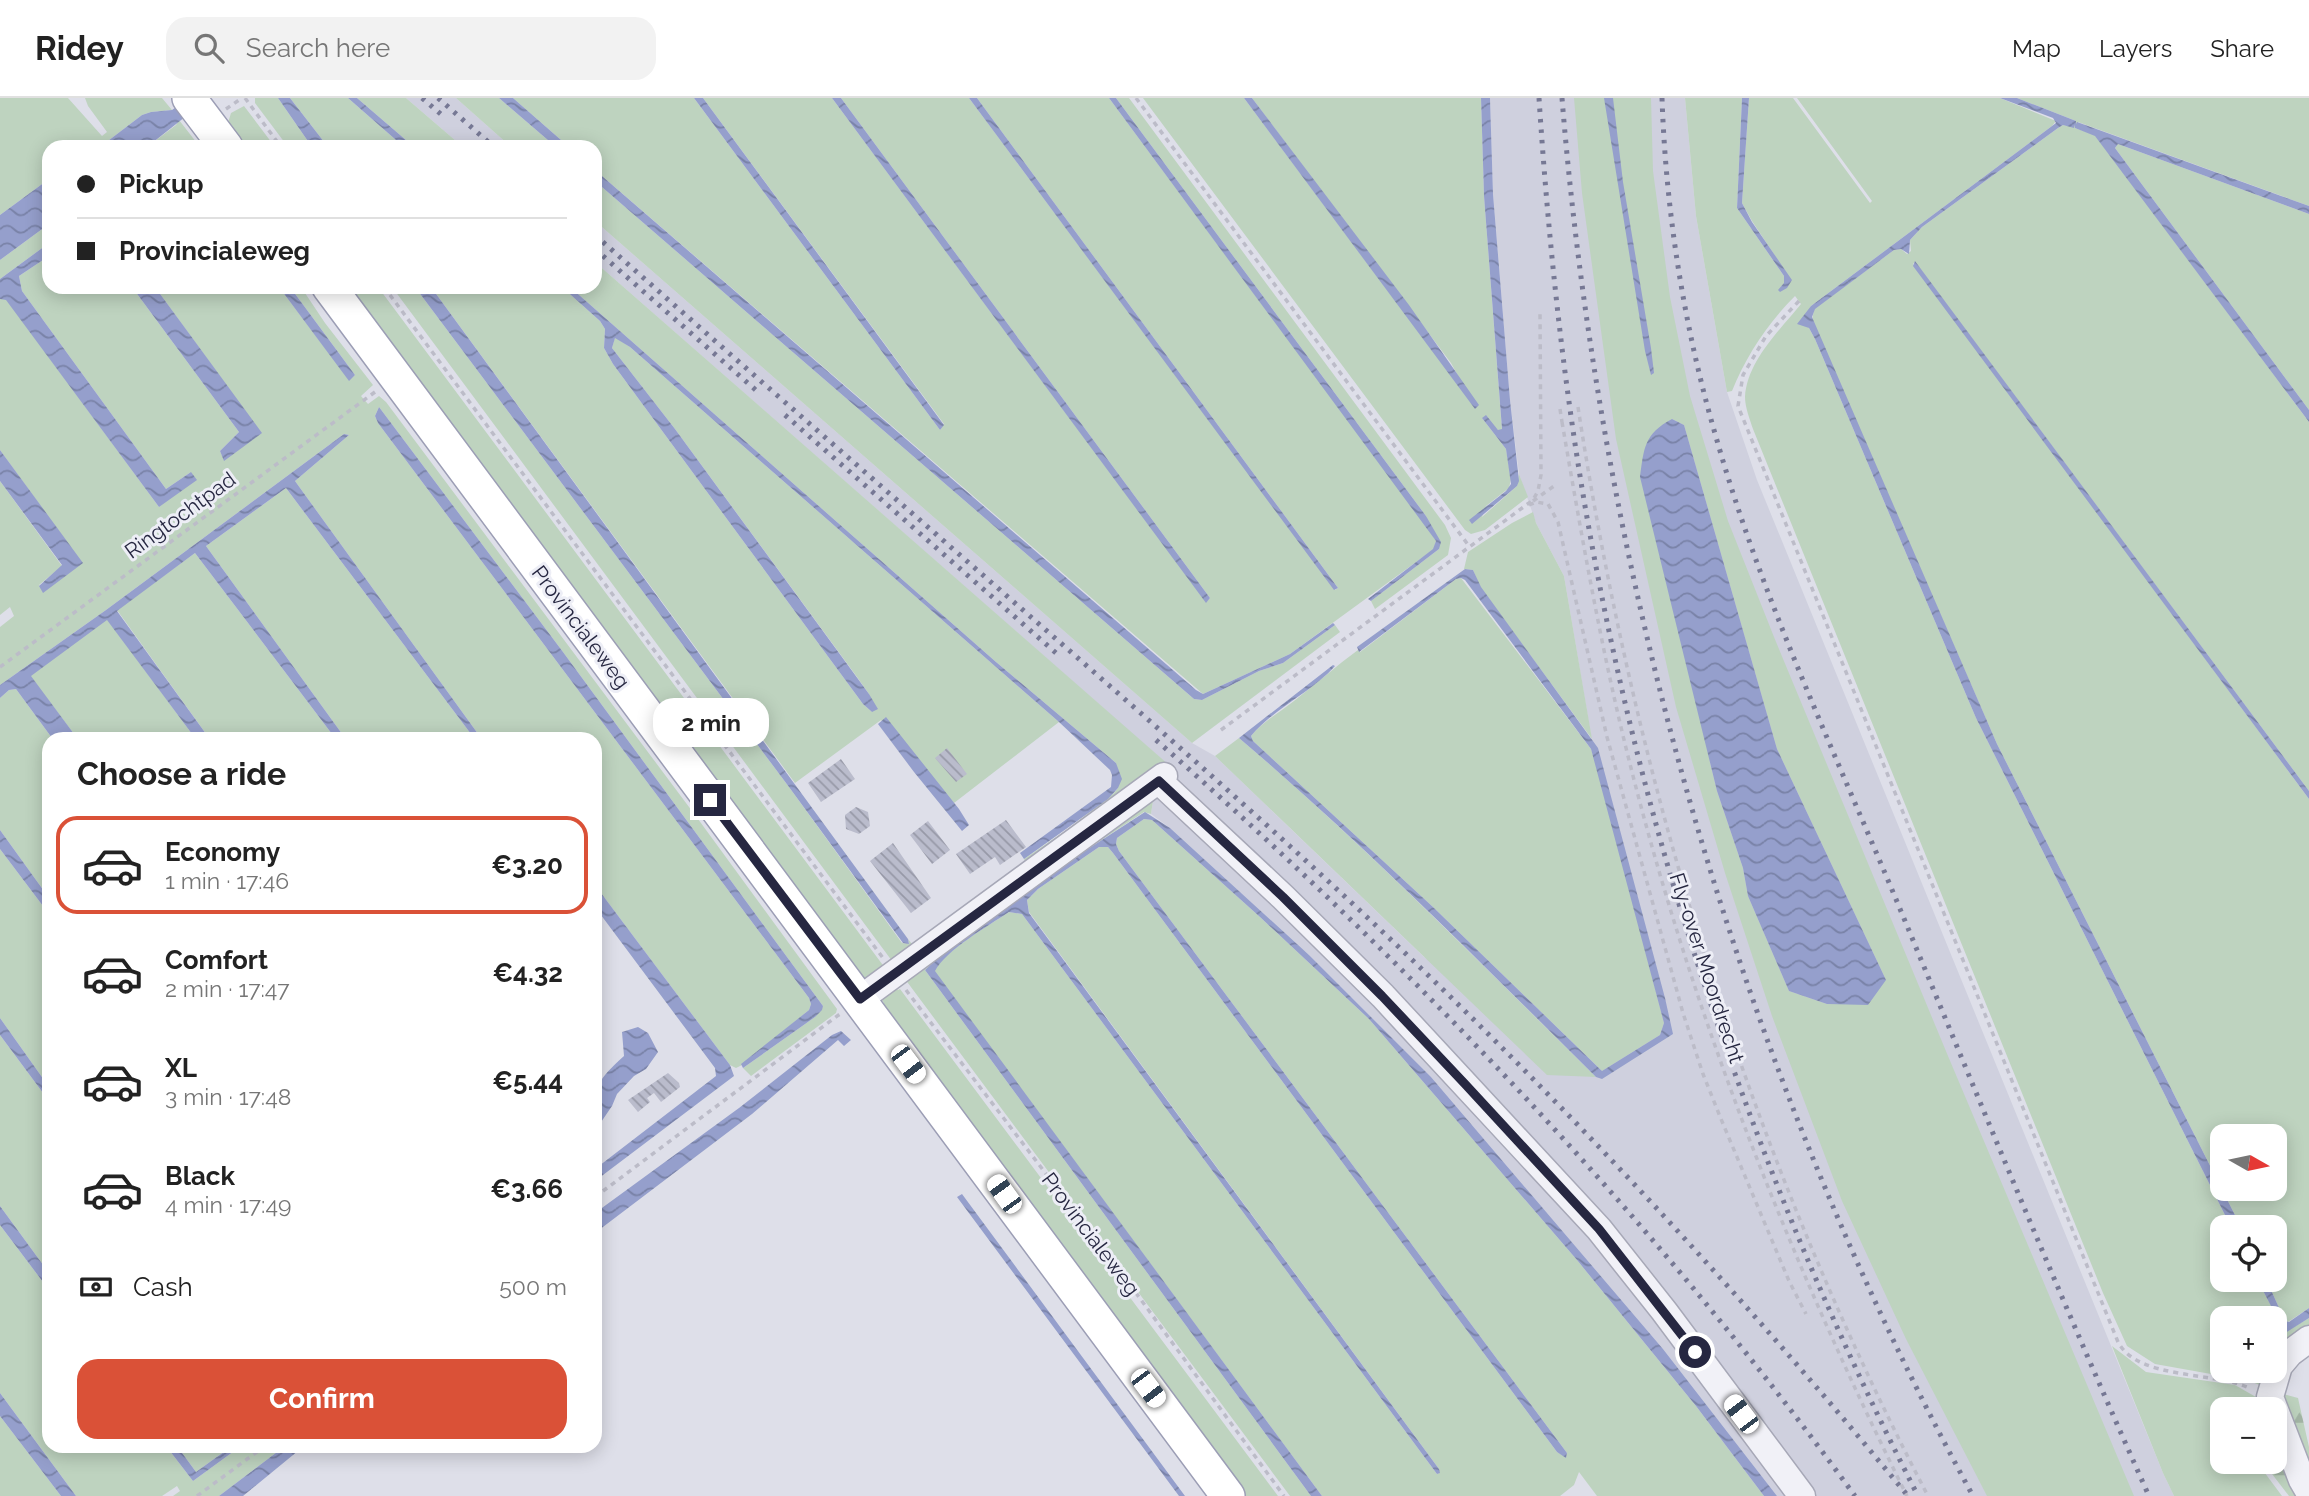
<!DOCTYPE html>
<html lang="en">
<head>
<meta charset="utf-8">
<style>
	body { margin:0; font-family:Raleway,sans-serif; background:#f2f2f2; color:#222; height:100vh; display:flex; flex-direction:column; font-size:26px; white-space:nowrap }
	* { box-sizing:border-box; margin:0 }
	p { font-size:23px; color:#767676 }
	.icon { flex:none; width:38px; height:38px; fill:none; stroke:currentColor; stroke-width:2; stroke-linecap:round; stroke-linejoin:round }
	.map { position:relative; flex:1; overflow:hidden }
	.drawer { position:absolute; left:42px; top:634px; width:560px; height:721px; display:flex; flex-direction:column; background:#fff; border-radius:21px; box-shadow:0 4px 18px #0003 }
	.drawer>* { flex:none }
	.top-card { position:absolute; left:42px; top:42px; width:560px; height:154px; border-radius:21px; box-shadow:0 4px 18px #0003; display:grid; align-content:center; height:154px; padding:0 35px; background:#fff }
	.needle { width:46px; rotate:99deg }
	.buttons { position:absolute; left:2210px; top:1026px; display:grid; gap:14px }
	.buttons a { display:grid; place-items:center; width:77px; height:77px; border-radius:14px; background:#fff; box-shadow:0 4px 18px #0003; font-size:35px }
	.end { position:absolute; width:32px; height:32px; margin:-16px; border:9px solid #262741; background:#fff; box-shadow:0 0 0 4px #fff }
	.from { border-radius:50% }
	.bubble { position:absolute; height:49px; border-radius:21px; background:#fff; box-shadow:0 4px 18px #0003; font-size:23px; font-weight:700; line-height:49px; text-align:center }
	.car { position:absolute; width:21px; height:42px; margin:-21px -10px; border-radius:9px; box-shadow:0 0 5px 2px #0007; background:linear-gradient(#fff 24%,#345 0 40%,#fff 0 76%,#345 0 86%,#fff 0) }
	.top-card b { display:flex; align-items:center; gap:24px; height:66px; font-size:26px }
	.top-card b+b { border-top:2px solid #e0e0e0 }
	.top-card i { width:18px; height:18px; background:#222 }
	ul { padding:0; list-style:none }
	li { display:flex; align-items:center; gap:21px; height:98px; margin:0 14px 10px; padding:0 21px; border:4px solid transparent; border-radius:21px }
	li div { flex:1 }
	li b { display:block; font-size:26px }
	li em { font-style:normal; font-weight:700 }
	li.active { border-color:#da5137 }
	li>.icon { width:63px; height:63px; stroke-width:1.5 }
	h2 { padding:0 35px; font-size:32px; line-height:84px }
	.pay { display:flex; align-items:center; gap:18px; height:77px; padding:0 35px; font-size:26px }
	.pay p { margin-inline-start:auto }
	.primary-button { display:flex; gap:14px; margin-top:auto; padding:14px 35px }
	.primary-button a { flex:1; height:80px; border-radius:21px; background:#da5137; color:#fff; font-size:28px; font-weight:700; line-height:80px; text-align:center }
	header { display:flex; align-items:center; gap:42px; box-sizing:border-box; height:98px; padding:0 35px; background:#fff; border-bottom:2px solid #e0e0e0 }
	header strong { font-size:33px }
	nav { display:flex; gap:38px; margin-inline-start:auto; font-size:24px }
	.search { width:490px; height:63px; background:#f2f2f2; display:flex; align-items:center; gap:18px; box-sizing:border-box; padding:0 24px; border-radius:21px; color:#767676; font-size:26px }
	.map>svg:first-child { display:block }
	.built { fill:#cfd0de }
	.green { fill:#bed3bf; fill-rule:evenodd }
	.forest { fill:url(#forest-firs) }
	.water { fill:url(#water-waves) }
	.building { fill:url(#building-back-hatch) }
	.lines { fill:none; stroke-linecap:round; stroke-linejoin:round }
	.minor-casing { stroke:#a7a8b7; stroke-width:29 }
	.major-casing { stroke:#9c9eb5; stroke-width:36 }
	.path { stroke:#bcbcc8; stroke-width:3.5; stroke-dasharray:5 5; stroke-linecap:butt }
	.minor { stroke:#f1f1f7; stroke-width:26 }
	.major { stroke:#fff; stroke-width:33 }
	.rail { stroke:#767894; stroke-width:5; stroke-dasharray:3.5 7; stroke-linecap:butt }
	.path-bridge { stroke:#bcbcc8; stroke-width:3.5; stroke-dasharray:5 5; stroke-linecap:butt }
	.route { stroke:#262741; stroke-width:9 }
	.labels { text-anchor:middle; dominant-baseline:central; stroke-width:6; stroke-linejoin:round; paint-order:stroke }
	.street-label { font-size:21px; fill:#262741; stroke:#edeef6 }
</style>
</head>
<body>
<header>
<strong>Ridey</strong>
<div class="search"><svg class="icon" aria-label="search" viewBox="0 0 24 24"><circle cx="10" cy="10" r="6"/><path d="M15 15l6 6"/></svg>Search here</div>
<nav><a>Map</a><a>Layers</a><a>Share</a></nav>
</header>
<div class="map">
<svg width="2309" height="1398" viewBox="0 0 2309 1398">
	<defs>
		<pattern id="forest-firs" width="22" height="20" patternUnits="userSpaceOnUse" patternTransform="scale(1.75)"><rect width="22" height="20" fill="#bed3bf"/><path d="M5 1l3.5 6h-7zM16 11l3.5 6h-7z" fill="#a3b5a5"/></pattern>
		<pattern id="water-waves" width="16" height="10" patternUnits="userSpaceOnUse" patternTransform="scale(1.75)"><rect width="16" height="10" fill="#959fcc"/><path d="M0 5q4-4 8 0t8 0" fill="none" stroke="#7982a7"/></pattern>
		<pattern id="building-back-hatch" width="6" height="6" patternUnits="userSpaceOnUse" patternTransform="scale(1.75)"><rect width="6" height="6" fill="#babccc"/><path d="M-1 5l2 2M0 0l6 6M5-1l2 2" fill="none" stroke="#9799a7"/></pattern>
	</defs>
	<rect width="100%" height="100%" fill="#dedfe9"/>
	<path class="built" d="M406,0H456L511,49H463Z
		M1490,0H1685L1696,118L1727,294L1757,382L2163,1375L2174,1398H1777L1663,1251L1431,979L1309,857L1170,730L1151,716L1154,696L1175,673L595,164V123L1192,645L1215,658L1424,859L1596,979H1601L1593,649L1564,478L1536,425L1519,376L1510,302L1493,95Z"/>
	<path class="green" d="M0,0H68L102,38L107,34L88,8L85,0H162L172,12L151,14L142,17L100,49H49V81L0,117Z
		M255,0H278L312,49H288L255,5Z
		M290,0H348L404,49H328Z
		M357,0H406L463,49H414Z
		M456,0H499L556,49H511Z
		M513,0H694L940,332L944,326L703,0H832L1206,504L1210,500L841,0H969L1335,492L1338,490L977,0H1109L1432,436L1436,443L1434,451L1290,556L1203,596L595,72V49H569Z
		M1116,0H1129L1445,427L1451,440L1448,457L1375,511L1371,503L1439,451L1426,418Z
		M1143,0H1244L1476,311L1451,265L1252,0H1481L1484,98L1502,332H1498L1482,320L1506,351L1511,381L1509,390L1486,408L1482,419L1517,388L1519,376L1528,399L1485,432L1471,436L1465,432Z
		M1574,0H1651L1653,73L1670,199L1690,298L1728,423L1774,539L1948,958L2134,1398H1987L1906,1241L1842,1103L1772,918L1725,775L1676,609L1616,341L1582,95ZM1672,321L1684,327L1777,651L1886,882L1842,905L1827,906L1789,893L1748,798L1743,770L1717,693L1710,665Z
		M1685,0H1742L1737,110L1784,178V185L1791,182L1752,123L1742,105L1749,0H1793L1870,105L1872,103L1797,0H2000L2056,23L2052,28L1811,208L1805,227L1809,230L1815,241L1976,620L2231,1129H2222V1181H2257L2285,1234L2309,1220V1235L2275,1265V1220H2222V1272H2272L2262,1288L2250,1283L2155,1266L2127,1248L2103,1195L1753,331C1750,322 1745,309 1745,299C1747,263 1780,232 1801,206L1795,198C1768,225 1746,258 1732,293L1727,294L1696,118Z
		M2017,0H2309V108L2078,24L2075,30L2095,37L2309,324V693L1915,164L1913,166L2309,701V1210L2288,1224L2285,1223L2266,1181H2275V1129H2241L1997,646L1812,223L1814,211L1894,152L1901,151L1907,156L1911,153L1910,142L1922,129L2058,30L2063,27L2074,29L2076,23ZM2222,1038H2275V1090H2222Z
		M244,8L275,49H239L227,28L231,15Z
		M179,22L200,49H147L176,27Z
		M2118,46L2309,116V312L2115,50Z
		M595,83L1194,601L1202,602L1259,573L1283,565L1335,527L1340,534L1192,645L595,123Z
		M49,126V145L0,181V162Z
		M49,158V189H132L239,334L220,353L224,362L261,335L155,189H279L349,282L355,277L290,189H301L325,225L373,287L361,298L368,306L379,298L386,304L698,721L837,911L836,915L751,978L743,970L815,919L823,908L563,554L379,309L375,318L378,325L809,900L811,906L809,912L742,967L736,970L730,967L595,787V640H481L295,383L349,337L344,336L106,512L0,587V529L14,518L10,509L0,517V383L62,468L39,487L43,494L82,465L0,352V201H6L159,409L191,374L166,391L22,193L19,178Z
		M595,164L1169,667L1031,773L1024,761L1068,731L1114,695L1118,690L1116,665L996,564L570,189H595Z
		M343,189H378L888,874L869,883L846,866L722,694L697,654L664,608L629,573Z
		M392,189H415L789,689L902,845L909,846L908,841L918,854L895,867Z
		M431,189H562L600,223L605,231L604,250L613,266L863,606L872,614L869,596L857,579L675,331L612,250L615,239L630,249L1059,624L954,705L881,622L795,685Z
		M286,390L474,640H345L206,448Z
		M1533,414L1536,425L1564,478L1592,641L1480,489L1473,472L1464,471L1468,454L1512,425Z
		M195,455L335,640H209L117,512Z
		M1461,480L1591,651L1602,684L1664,925L1660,937L1602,973L1433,809L1253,643L1251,638C1263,623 1279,615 1294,603C1316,586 1336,568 1358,552L1360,554L1456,481Z
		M107,521L195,640H77L30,578Z
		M16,591L52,640H49V800L0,732V600L9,592Z
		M1239,640C1364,746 1479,864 1596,979L1547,977L1215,658Z
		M1154,696L1151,716L1144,714L1088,751L939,859L925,872L1311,1398H1290L902,877Z
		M1144,721L1152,722L1260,819L1369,921L1577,1162L1696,1308L1764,1398H1597L1579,1374L1574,1387L1560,1398H1322L934,873C947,851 988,828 1009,814L1022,816L1437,1376L1439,1375V1371L1029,814L1027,802L1038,791L1099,749H1108L1113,755L1557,1354L1566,1359L1567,1355L1119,753L1116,746L1117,740Z
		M0,751L49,816V989L0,920Z
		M892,885L898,892L900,891L1278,1398H1241L893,927L882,901Z
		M0,937L49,1003V1175L0,1108Z
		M0,1127L49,1192V1348H166L193,1383L241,1348H285L219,1398H173L180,1393L177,1388L162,1398H76L0,1295Z
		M2112,1248L2146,1274L2235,1287L2256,1299L2247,1311H2222V1363H2256L2282,1398H2174L2163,1375Z
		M0,1318L61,1398H0Z
		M177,1348H232L196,1374Z"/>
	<path class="forest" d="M2279,1295L2298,1300L2309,1349V1398H2289L2262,1363H2275V1311H2247L2256,1299Z"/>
	<path class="water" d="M189,0H209L147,49H100L142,17L151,14L172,12Z
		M278,0H290L328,49H312Z
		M348,0H357L414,49H404Z
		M499,0H513L569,49H556Z
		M694,0H703L944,327L940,332Z
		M832,0H841L1210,500L1206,505Z
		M969,0H977L1338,490L1334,492Z
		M1109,0H1116L1426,418L1441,444L1439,451L1371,503L1368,501L1433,451L1436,443Z
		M1244,0H1252L1409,207L1479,307L1475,311Z
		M1481,0H1490L1493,96L1510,302L1519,383L1517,388L1472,426L1469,422L1506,393L1511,386L1506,351L1482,320L1486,317L1498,332L1502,331L1484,98Z
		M1604,0H1613L1623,84L1651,250L1654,275L1651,277L1645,253Z
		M1742,0H1749L1742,105L1752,124L1792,182L1787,190L1780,194L1778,192L1784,185V178L1737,110Z
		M2000,0H2017L2076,23V26L2077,24L2309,108V116L2118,46L2115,50L2309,312V324L2095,38L2075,30V27L2074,30L2063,27L2058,30L1922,129L1910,142L1909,156L1901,151L1894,152L1815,211L1812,219L1997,646L2241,1129H2231L1976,620L1815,241L1809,230L1797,226L1811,208L2056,25L2053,20Z
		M595,72L1196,592L1203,596L1290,556L1333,525L1335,527L1283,565L1259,573L1202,602L1194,601L595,83Z
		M49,81V126L0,162V117Z
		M49,145V158L19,178L22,193L166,391L191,374L197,382L159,409L6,202L0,201V181Z
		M1915,163L2309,693V701L1913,168Z
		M132,189H155L262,335L224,363L220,353L239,334Z
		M279,189H290L355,277L349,283Z
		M415,189H431L908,841L909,846L903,845L789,689Z
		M562,189H570L996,564L1116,665L1122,681L1118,690L1108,701L1024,761L1020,755L1111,689L1112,677L1110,672L1059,624L630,249L615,240L612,250L675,331L869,596L878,611L872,614L863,606L613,266L604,250L605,231L600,223Z
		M379,309L563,554L823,908L822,912L815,919L743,970L741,966L809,912L811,906L809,900L378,325L375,318Z
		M1672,321L1684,327L1777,651L1886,882L1868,907L1827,906L1789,893L1748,798L1743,770L1717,693L1640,379C1644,350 1644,336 1672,321Z
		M344,336L349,337L295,383L481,640H474L286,390L206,448L345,640H335L195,455L117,513L209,640H195L107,522L31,578L77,640H52L16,591L9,592L0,600V587L106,512Z
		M0,352L83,465L43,495L39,488L62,467L0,383Z
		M1465,471L1473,472L1481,489L1598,650L1665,900L1673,936L1602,981L1596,979C1479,863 1364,746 1239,640L1333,567L1335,568C1312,594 1274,610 1251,638L1253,643L1433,809L1602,973L1660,937L1664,925L1591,651L1465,482L1461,480L1456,481L1359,554L1357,549Z
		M886,619L959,711L969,727L962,733L914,674L878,626Z
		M1145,714L1170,730L1309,857L1431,979L1663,1251L1777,1398H1764L1696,1308L1577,1162L1369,921L1260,819L1152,722L1144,721L1117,740L1116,746L1119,753L1567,1355L1566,1360L1557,1354L1113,755L1108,749H1099L1038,791L1027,802L1029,815L1439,1371L1440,1375L1437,1376L1022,816L1009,814C988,828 946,852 935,873L1322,1398H1311L925,872L939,859L1088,751Z
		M0,732L49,800V816L0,751Z
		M595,787L730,967L734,978L599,1080L595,1081V1071L716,978L715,970L595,809Z
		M0,920L49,989V1003L0,937Z
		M638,929L648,935L658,954L646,971L634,978L617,996L612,1008L595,1033C595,991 591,988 624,958L622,934Z
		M841,933L851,942L844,948L838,942L752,1016L595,1135V1115L739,1010L832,937Z
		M962,1096L1185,1398H1179L957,1099Z
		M0,1108L49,1175V1192L0,1127Z
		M2257,1181H2266L2285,1223L2289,1224L2309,1210V1220L2285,1235Z
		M0,1295L76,1398H61L0,1318Z
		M166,1348H177L196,1374L232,1348H241L193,1383Z
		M285,1348H304L243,1398H219Z"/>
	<path class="building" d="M947,650L967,676L956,684L935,660Z
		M841,661L855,681L821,704L808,685Z
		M856,709L868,714L870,728L859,736L846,731L845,717Z
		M1006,722L1026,749L1000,767L995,759L970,776L956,756Z
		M928,723L950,752L932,766L910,737Z
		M893,745L931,800L911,815L870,763Z
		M668,975L679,985L680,989L661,1004L654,995L647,1000L650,1004L638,1014L628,1002Z"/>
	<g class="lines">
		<defs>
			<path id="minor" d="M1159,683L1283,799L1383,898L1599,1131L1664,1213L1802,1398
				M860,901L1164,678
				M2309,1241L2290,1255L2279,1268L2270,1299L2302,1382L2309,1394"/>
			<path id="major" d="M189,0L226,49
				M329,189L1228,1398"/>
		</defs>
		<use href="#minor" class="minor-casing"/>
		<use href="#major" class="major-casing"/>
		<path class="path" d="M245,0L281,49
			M1136,0L1469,448
			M226,11L242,0
			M384,189L883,860
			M1799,203L1766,238L1743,277L1738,308L2118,1244C2138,1282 2213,1273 2249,1290
			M1578,309C1636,688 1750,1057 1928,1398
			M1560,311L1562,324
			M1533,403L1554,388
			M1529,407L1536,404L1548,406L1558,424L1607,639L1683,915L1703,976L1721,1021L1789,1183L1806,1216
			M0,569L375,294
			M1221,632L1533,402L1538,393L1541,377L1540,214
			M906,892L1120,1173L1284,1398
			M595,1099L840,916
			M197,1398L265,1348"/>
		<use href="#minor" class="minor"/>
		<use href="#major" class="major"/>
		<path class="rail" d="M422,0L443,18
			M438,0L494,49
			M1539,0C1548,137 1562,273 1585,408C1644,752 1759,1087 1918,1398
			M1562,0C1601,483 1740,972 1973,1398
			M1662,0C1666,115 1684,229 1716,339C1761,498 1834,653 1898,806C1980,1004 2061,1202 2149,1398
			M595,137C753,277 912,415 1071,554C1192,660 1314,767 1430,879C1600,1043 1758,1216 1908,1398
			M595,151L758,294
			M785,317L1056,555
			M1156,642C1415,870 1652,1119 1855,1398"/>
		<path class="path-bridge" d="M1562,324C1582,440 1602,556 1631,670C1695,923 1791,1165 1907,1398"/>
	</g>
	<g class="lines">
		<path class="route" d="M710,702L860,901L1159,683L1283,799L1382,898L1465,986L1599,1131L1695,1254"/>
	</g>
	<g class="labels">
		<g class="street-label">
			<text transform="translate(180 417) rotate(-36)">Ringtochtpad</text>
			<text transform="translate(581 529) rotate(53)">Provincialeweg</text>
			<text transform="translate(1707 870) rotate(72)">Fly-over Moordrecht</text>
			<text transform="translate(1091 1136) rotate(53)">Provincialeweg</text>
		</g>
	</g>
</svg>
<div class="buttons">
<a><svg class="needle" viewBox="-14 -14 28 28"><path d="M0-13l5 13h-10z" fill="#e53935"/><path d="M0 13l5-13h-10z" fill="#767676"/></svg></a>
<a><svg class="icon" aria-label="locate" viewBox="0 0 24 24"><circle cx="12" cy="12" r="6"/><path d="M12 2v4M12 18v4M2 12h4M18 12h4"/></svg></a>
<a>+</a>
<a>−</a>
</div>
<i class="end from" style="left:1695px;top:1254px"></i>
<i class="end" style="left:710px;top:702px"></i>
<div class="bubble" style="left:653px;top:600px;width:116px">2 min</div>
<i class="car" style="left:908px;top:966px;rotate:143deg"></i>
<i class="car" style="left:1004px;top:1096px;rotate:324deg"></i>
<i class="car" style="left:1148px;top:1290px;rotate:143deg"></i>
<i class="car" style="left:1741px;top:1316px;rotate:323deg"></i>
<div class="top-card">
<b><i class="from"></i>Pickup</b>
<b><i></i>Provincialeweg</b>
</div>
<section class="drawer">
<h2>Choose a ride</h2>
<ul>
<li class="active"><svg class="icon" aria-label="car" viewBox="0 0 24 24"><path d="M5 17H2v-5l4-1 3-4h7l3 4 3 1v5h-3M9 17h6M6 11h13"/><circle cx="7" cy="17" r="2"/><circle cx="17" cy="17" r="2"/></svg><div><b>Economy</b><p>1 min · 17:46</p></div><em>€3.20</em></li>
<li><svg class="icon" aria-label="car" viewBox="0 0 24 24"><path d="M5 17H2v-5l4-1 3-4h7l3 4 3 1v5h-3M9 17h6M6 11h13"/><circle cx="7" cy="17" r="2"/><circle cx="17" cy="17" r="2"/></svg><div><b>Comfort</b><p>2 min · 17:47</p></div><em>€4.32</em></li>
<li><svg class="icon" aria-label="car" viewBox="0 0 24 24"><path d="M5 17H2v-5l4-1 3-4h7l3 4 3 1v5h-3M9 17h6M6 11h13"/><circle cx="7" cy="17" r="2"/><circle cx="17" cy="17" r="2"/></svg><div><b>XL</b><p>3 min · 17:48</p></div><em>€5.44</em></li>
<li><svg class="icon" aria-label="car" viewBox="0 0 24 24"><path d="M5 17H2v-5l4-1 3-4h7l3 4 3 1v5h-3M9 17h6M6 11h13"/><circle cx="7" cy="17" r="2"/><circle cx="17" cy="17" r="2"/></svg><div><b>Black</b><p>4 min · 17:49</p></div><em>€3.66</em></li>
</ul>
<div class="pay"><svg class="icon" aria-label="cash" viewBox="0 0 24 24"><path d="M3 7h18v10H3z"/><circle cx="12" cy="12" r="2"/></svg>Cash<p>500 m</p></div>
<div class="primary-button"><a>Confirm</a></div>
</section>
</div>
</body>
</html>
